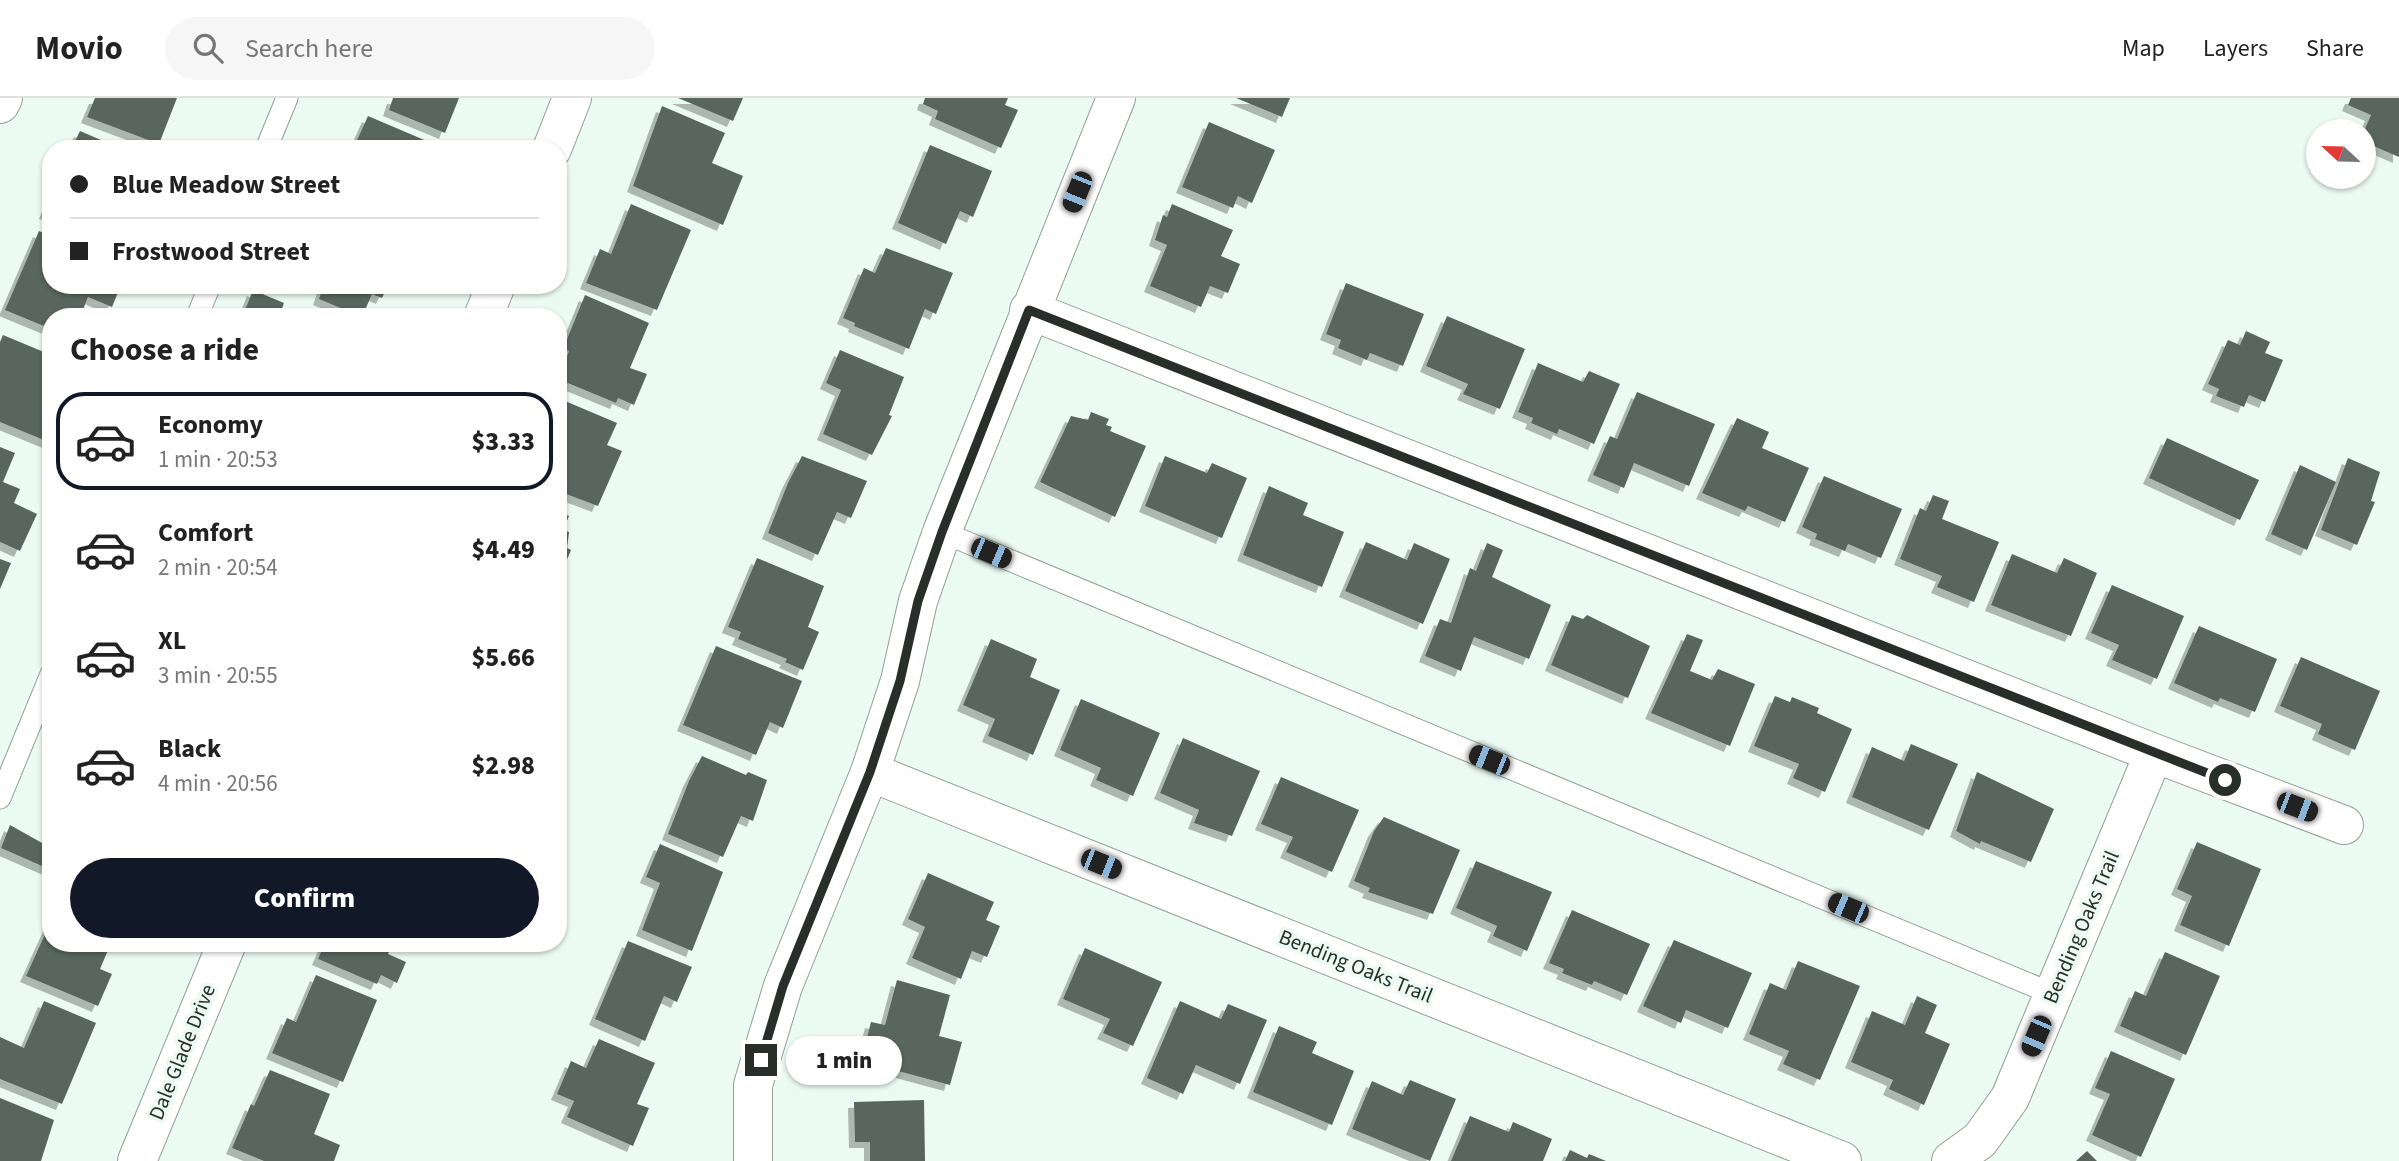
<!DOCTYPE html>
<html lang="en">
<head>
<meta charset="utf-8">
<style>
	body { margin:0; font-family:"Source Sans 3",sans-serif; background:#f6f6f6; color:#222; height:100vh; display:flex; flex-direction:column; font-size:26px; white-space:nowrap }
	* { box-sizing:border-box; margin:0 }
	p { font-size:23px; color:#767676 }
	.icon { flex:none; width:38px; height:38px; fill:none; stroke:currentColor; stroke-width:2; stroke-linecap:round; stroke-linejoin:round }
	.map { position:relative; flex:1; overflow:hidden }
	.panel { position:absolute; left:42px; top:210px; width:525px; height:644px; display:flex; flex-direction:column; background:#fff; border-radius:28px; box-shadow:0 2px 5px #0004 }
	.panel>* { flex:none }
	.hud { position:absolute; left:42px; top:42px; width:525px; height:154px; border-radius:28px; box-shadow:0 2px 5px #0004; display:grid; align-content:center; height:154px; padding:0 28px; background:#fff }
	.needle { width:46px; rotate:292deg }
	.buttons { position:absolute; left:2306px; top:21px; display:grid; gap:14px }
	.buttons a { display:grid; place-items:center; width:70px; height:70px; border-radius:50%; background:#fff; box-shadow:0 2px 5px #0004; font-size:35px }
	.end { position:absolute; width:32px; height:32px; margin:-16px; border:9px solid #282e2a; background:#fff; box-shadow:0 0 0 4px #fff }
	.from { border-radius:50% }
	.bubble { position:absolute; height:49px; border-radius:24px; background:#fff; box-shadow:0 2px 5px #0004; font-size:23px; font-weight:800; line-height:49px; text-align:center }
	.car { position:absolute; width:21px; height:42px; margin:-21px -10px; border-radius:9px; box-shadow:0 0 5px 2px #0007; background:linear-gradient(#222 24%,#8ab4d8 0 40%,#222 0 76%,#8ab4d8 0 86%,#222 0) }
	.hud b { display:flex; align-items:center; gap:24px; height:66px; font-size:26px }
	.hud b+b { border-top:2px solid #e0e0e0 }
	.hud i { width:18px; height:18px; background:#222 }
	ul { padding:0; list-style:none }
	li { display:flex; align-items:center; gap:21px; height:98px; margin:0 14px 10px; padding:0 14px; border:4px solid transparent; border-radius:28px }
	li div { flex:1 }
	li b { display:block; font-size:26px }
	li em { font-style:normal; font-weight:800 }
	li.active { border-color:#111827 }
	li>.icon { width:63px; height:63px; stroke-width:1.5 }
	h2 { padding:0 28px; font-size:32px; line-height:84px }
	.cta { display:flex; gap:14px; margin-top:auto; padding:14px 28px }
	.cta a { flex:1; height:80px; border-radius:42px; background:#111827; color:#fff; font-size:28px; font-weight:800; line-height:80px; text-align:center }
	header { display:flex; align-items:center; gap:42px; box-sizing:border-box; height:98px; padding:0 35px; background:#fff; border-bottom:2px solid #e0e0e0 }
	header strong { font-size:33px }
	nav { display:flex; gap:38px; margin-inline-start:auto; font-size:24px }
	.search { width:490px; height:63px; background:#f6f6f6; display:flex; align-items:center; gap:18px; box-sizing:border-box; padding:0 24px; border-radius:38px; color:#767676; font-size:26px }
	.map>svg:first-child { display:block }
	.building { fill:#58665f; filter:url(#shadow) }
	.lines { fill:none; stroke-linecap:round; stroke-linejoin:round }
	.lane-casing { stroke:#909f97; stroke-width:23 }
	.street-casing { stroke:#909f97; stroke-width:40 }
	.lane { stroke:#fff; stroke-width:21 }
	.street { stroke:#fff; stroke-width:38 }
	.route { stroke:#282e2a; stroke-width:9 }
	.labels { text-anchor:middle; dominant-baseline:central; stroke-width:7; stroke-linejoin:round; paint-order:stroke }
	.street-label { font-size:21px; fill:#282e2a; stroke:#ebfaf2 }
</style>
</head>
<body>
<header>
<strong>Movio</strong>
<div class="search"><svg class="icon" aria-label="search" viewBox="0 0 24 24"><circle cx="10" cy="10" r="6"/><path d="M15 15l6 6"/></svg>Search here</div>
<nav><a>Map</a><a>Layers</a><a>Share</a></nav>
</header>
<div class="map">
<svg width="2399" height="1063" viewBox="0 0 2399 1063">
	<defs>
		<filter id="shadow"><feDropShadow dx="-6" dy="6" stdDeviation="0" flood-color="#0004"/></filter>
	</defs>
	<rect width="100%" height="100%" fill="#ebfaf2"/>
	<path class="building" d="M95,0H177L159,46L87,19Z
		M393,0H459L445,35L389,12Z
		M678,0H743L733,23Z
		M925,0H1008L1005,7L1018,12L1001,50L935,21L938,13L923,6Z
		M1236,0H1290L1282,19Z
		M2351,0H2399V59L2364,44V33L2371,17L2348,7Z
		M662,8L725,35L712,65L743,78L723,127L633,88Z
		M368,18L436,47L434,51H353Z
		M1209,24L1275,52L1252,105L1238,98L1233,110L1182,89Z
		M80,33L122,51H71Z
		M930,47L992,73L973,119L960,113L946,146L898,125Z
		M51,100V117L45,115Z
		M631,106L691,132L657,212L586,185L600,151L611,156Z
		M1172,106L1233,132L1221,158L1240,166L1228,195L1210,188L1201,209L1150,188L1167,147L1155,142L1163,117L1167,119Z
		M39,133L51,138V187H121L112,209L88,199L80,219H51V231L5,212Z
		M886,150L953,175L936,216L925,211L909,251L854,228L855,225L843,220L864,170L875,175Z
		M1346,185L1424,216L1403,268L1370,255L1367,262L1338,250L1341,242L1326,236Z
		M324,187H388L382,200L372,196L362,219L319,201Z
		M253,192L284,205L279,219H249L243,217Z
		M585,197L649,225L630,270L647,276L634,307L618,300L616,305L558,281L569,253L563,251Z
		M294,212L311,219H291Z
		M1447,218L1525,251L1500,311L1463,296L1468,286L1426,268Z
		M2246,233L2270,244L2265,255L2283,262L2265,304L2249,297L2244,309L2216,298L2219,291L2208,286L2228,242L2240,247Z
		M3,237L51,257V267L46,278L51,280V345L0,324V244Z
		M840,252L904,279L889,317L892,318L872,357L823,336L841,292L826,285Z
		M1538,265L1583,284L1589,273L1620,286L1594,346L1559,331L1557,336L1531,325L1533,320L1518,314Z
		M1637,294L1715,326L1689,388L1634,365L1624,390L1593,377L1610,338L1617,341Z
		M558,300L617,325L607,347L622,353L598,408L558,393Z
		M1091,314L1109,321L1106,327L1112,329L1110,333L1146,348L1115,419L1040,384L1071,318L1088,322Z
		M1737,320L1769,334L1762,350L1809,370L1785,424L1748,408L1745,413L1702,395Z
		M2167,340L2259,382L2240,422L2149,380Z
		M0,349L15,355L3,384L20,391L14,405L37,416L20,453L0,444Z
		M802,358L867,383L851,420L837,414L818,457L768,435L788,385Z
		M1165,358L1207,375L1212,365L1247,380L1222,440L1145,408Z
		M2348,360L2380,374L2371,403L2375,404L2357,447L2321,432Z
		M2300,367L2336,384L2307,452L2271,436Z
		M1824,378L1902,411L1881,460L1848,446L1845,453L1815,441L1817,436L1802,429Z
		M1269,388L1308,405L1303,417L1344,434L1322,489L1243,457Z
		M1933,397L1949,403L1942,421L1999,444L1974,504L1937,489L1942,478L1900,461L1920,410L1926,413Z
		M558,414L569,418L563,432L569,434L567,450L571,452L558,483Z
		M1366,444L1407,462L1414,445L1450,461L1423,526L1345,493Z
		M1487,445L1503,452L1492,479L1551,507L1529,561L1474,539L1461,573L1425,558L1440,521L1451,525L1470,470L1476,473Z
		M2012,456L2057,475L2064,460L2097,475L2071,538L1991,507Z
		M757,460L824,488L808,529L819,534L803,572L785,564L787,561L738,541L741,534L728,529Z
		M0,461L11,465L0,491Z
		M2112,487L2184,518L2157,581L2112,562L2119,547L2091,535Z
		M1572,517L1583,521L1587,517L1650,548L1628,600L1551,567Z
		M2199,528L2277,561L2255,614L2220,600L2218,604L2174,585Z
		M1687,536L1703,542L1690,573L1712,582L1718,571L1755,586L1730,648L1651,615Z
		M991,541L1037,561L1030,579L1060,592L1033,657L988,638L995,621L963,607Z
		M716,548L802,583L783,630L770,624L756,657L683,627Z
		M2301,559L2380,593L2355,652L2318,636L2322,626L2280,608Z
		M1775,598L1790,604L1792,599L1819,610L1817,615L1852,631L1825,694L1793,680L1799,666L1754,648Z
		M1081,601L1160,635L1133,698L1096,682L1101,670L1060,652Z
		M1183,640L1260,673L1232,738L1194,725L1199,712L1160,695Z
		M1911,646L1958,666L1929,732L1852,699L1872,649L1904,663Z
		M702,658L746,677L748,674L767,682L753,723L741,718L723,759L668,736L689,683Z
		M1977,674L2054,711L2031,764L1981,743L1980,746L1956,733Z
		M1281,679L1359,712L1332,774L1286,754L1293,739L1261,726Z
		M1384,719L1460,752L1433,816L1368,794L1370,790L1354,783L1374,733Z
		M10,727L51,750V772L1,750Z
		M2197,744L2261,771L2229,848L2180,827L2192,798L2177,791Z
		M660,746L723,774L692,853L642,832L660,785L646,779Z
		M1476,763L1552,794L1527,853L1493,838L1497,828L1456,810Z
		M928,775L994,804L986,822L1000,828L987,859L972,853L961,881L912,860L925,829L908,821Z
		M1572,812L1650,846L1627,897L1594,883L1592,887L1562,875L1564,871L1549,865Z
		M51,823V845H111L100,871L112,876L98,908L26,878Z
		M1674,842L1752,875L1728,930L1686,912L1681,925L1643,908Z
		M628,843L692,869L677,904L664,898L645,943L595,921Z
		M325,845H393L388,856L406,864L397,885L381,877L377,886L318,861Z
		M1085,850L1162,884L1133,948L1103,935L1110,921L1063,901Z
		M2165,854L2220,878L2186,957L2120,928L2135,893L2146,898Z
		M1798,863L1860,888L1820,982L1783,966L1789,953L1749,936L1770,885L1786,892Z
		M316,877L377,902L343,984L272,955L287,920L296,924Z
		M897,882L950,897L939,938L962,944L950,987L861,963L871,924L885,927Z
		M1917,898L1937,907L1925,935L1950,946L1924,1007L1889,991L1893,982L1851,964L1872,913L1905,927Z
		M44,903L96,925L62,1006L0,981V939L24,950Z
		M1180,903L1221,921L1228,906L1267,922L1240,986L1196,967L1183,996L1147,980Z
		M1279,928L1317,944L1312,955L1354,973L1332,1027L1253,994Z
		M599,941L655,965L637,1006L649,1010L633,1048L567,1019L574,1003L557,996L571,963L586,970Z
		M2111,953L2175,981L2141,1059L2092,1037L2110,996L2095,990Z
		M270,972L330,996L314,1036L340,1047L334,1063H264L232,1050L251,1006L254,1008Z
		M1410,982L1456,1001L1430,1063L1352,1031L1372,983L1403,997Z
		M0,1000L54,1022L41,1063H0Z
		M924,1002L925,1063H870V1044H855L854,1004Z
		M1470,1018L1509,1034L1513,1024L1552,1041L1543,1063H1451Z
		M1570,1052L1587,1060L1589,1056L1606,1063H1565Z
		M2087,1053L2097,1063H2076Z"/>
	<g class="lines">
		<defs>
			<path id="lane" d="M266,51L287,0
				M197,219L210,187
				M942,434L2053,896
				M0,700L51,576"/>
			<path id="street" d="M0,6L3,0
				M552,51L572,0
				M1029,212L2154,655L2344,727
				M483,219L496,187
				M870,674L1842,1063
				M137,1063L227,845
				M753,1063V987L783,888L870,674L900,583L918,503L942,434L1116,0
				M1951,1063L1980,1042L2010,1000L2154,655"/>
		</defs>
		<use href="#lane" class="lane-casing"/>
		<use href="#street" class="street-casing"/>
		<use href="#lane" class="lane"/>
		<use href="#street" class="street"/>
	</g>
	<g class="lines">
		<path class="route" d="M761,962L783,888L870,674L900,583L918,503L942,434L1029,212L2225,682"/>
	</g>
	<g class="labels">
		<g class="street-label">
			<text transform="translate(2081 829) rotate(-67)">Bending Oaks Trail</text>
			<text transform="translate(1356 868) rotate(22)">Bending Oaks Trail</text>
			<text transform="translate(182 954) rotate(-68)">Dale Glade Drive</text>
		</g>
	</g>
</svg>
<div class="buttons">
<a><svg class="needle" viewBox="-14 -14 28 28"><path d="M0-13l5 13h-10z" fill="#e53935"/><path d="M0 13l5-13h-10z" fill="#767676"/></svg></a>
</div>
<i class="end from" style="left:2225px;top:682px"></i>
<i class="end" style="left:761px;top:962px"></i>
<div class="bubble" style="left:786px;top:938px;width:116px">1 min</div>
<i class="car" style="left:1077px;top:94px;rotate:202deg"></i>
<i class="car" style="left:991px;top:455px;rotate:113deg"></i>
<i class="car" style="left:1489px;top:662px;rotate:292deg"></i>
<i class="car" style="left:2297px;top:709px;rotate:111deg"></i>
<i class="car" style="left:1101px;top:766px;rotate:112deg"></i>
<i class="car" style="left:1848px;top:810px;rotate:293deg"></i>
<i class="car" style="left:2036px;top:938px;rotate:203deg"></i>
<div class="hud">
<b><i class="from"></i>Blue Meadow Street</b>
<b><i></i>Frostwood Street</b>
</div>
<section class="panel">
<h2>Choose a ride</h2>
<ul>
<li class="active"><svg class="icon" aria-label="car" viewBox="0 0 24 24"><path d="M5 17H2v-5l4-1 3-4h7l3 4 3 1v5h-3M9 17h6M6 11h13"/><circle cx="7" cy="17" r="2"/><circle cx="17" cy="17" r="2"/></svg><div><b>Economy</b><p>1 min · 20:53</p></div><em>$3.33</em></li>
<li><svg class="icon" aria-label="car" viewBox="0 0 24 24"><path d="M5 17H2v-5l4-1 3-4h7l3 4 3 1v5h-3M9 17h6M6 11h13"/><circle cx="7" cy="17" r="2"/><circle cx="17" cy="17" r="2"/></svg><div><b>Comfort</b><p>2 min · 20:54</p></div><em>$4.49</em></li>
<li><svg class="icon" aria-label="car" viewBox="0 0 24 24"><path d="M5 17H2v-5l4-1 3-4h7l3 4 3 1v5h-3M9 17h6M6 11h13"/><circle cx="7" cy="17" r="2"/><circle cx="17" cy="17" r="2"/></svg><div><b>XL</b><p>3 min · 20:55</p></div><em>$5.66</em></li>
<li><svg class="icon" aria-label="car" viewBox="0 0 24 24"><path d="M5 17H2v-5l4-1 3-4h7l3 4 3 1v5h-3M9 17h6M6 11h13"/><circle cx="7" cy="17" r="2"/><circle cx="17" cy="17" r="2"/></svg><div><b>Black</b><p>4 min · 20:56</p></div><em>$2.98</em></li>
</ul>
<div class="cta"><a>Confirm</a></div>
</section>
</div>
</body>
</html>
